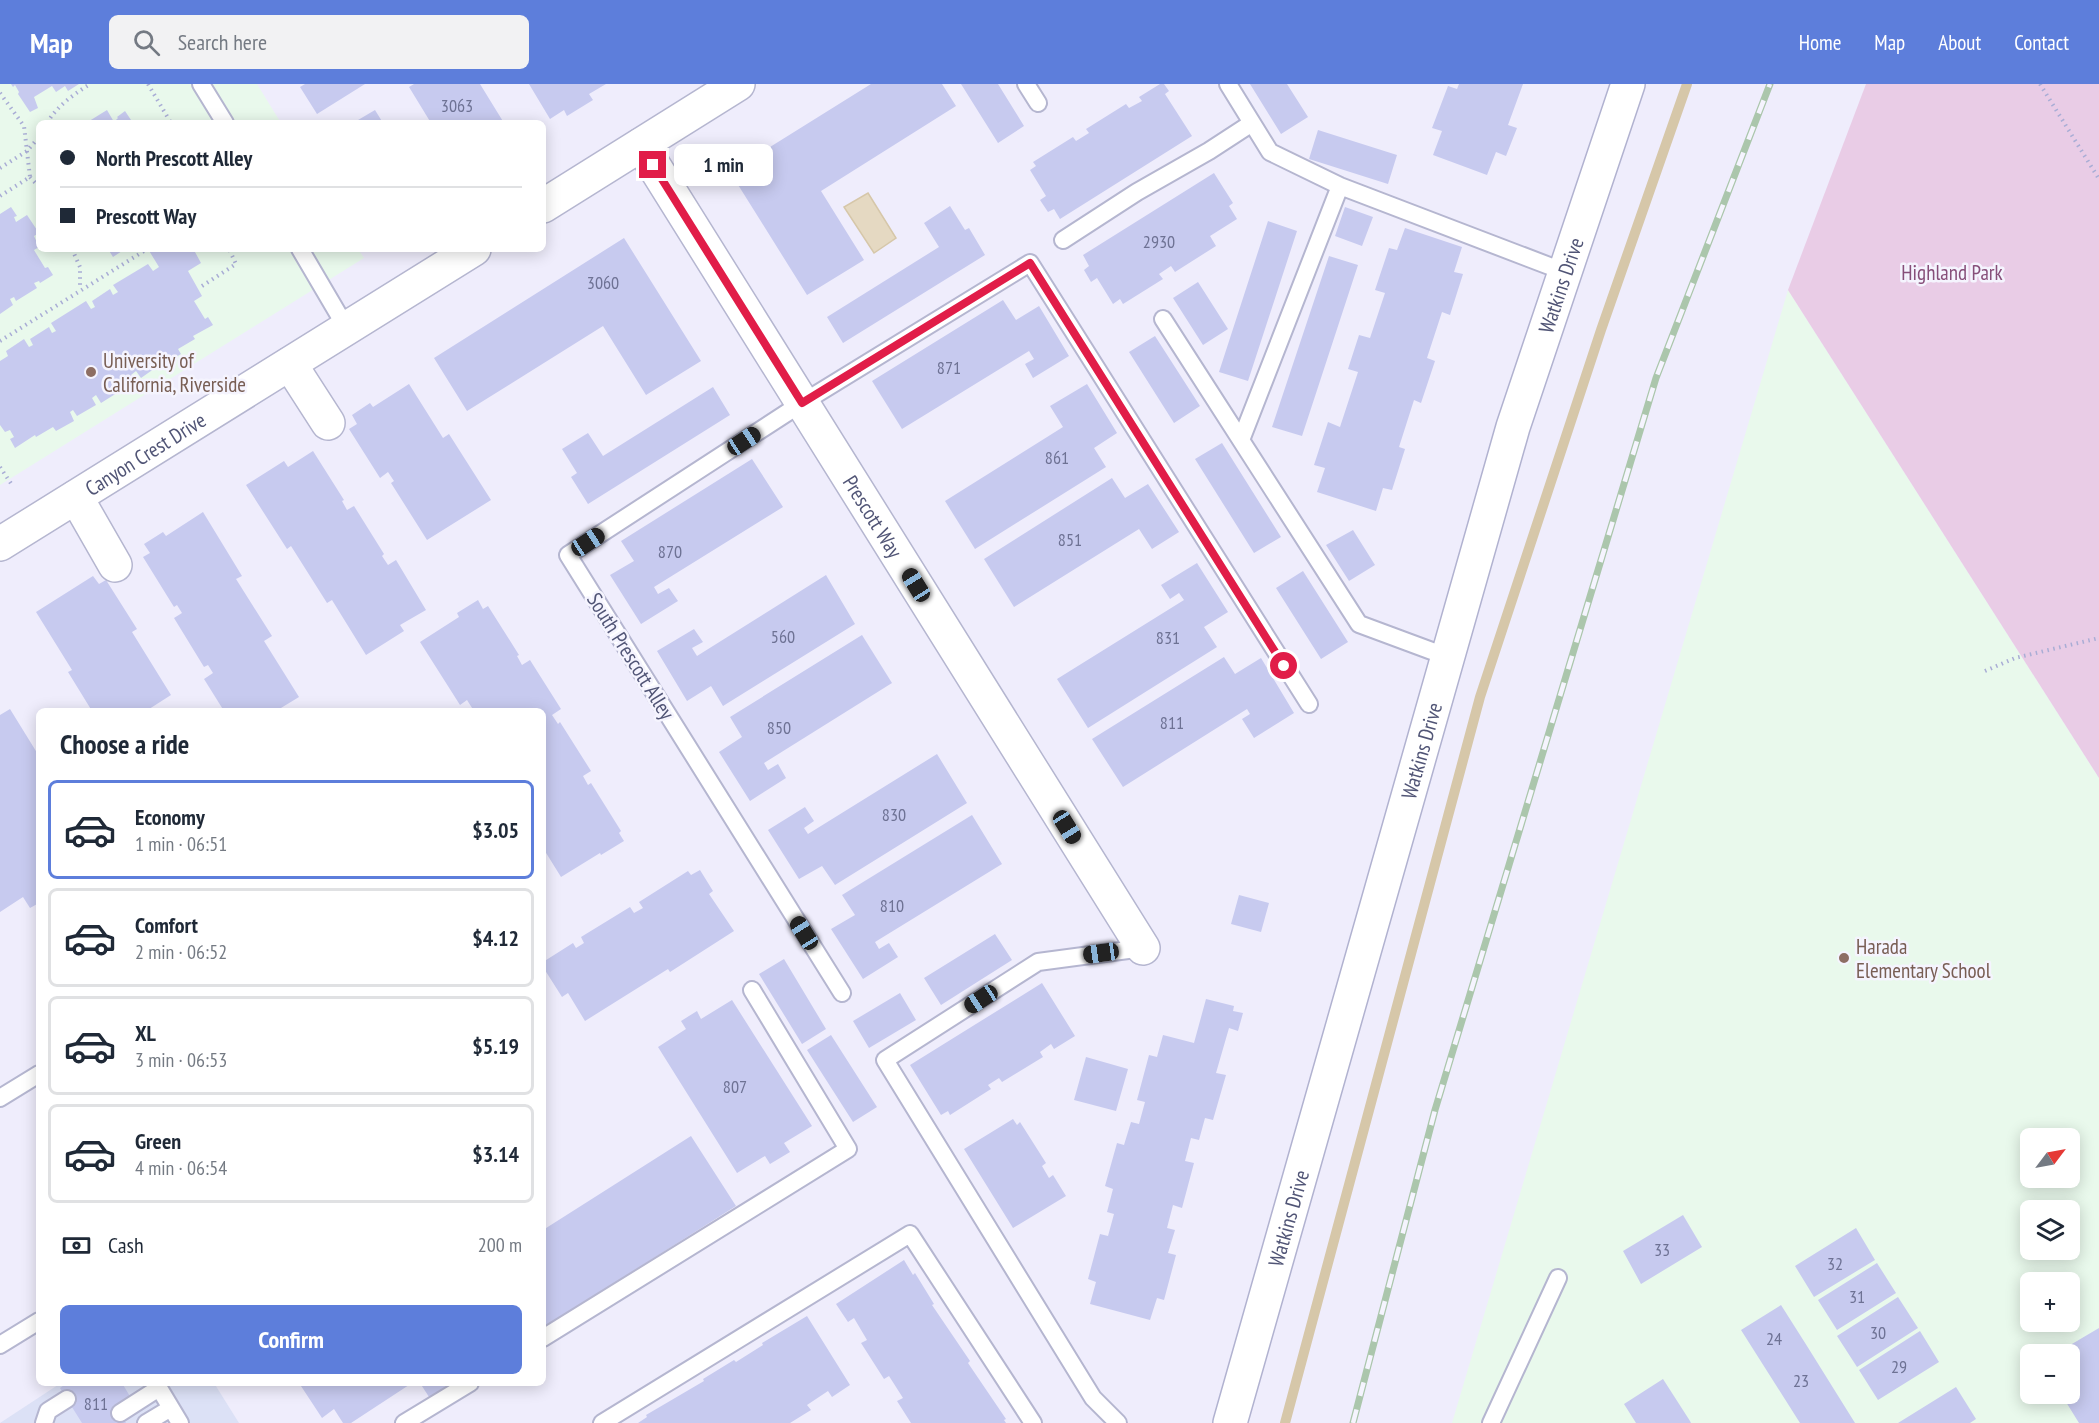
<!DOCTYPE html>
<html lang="en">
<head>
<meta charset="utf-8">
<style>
	body { margin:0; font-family:"PT Sans Narrow",sans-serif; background:#f2f2f3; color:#1f2937; height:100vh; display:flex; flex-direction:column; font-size:22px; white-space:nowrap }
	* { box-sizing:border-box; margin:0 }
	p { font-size:20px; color:#747a83 }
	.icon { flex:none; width:33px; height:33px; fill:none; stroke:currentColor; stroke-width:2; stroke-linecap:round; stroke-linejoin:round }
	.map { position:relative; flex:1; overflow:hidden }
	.panel { position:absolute; left:36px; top:624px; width:510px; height:678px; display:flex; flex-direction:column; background:#fff; border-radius:9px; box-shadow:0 3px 15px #0003 }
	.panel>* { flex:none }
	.banner { position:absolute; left:36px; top:36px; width:510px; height:132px; border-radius:9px; box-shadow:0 3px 15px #0003; display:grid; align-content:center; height:132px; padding:0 24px; background:#fff }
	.needle { width:39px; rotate:58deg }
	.tools { position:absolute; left:2020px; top:1044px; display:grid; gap:12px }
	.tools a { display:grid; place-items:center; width:60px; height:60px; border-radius:9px; background:#fff; box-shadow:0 3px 15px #0003; font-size:30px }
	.end { position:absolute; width:27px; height:27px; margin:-14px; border:8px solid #e11d48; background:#fff; box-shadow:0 0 0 3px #fff }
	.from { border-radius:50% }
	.bubble { position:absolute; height:42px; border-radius:9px; background:#fff; box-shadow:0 3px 15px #0003; font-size:20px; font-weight:700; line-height:42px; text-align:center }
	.car { position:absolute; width:18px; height:36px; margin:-18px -9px; border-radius:8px; box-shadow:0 0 4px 2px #0007; background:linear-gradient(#222 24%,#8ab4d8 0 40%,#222 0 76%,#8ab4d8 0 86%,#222 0) }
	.banner b { display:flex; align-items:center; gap:21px; height:57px; font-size:22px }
	.banner b+b { border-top:2px solid #e0e1e3 }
	.banner i { width:15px; height:15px; background:#1f2937 }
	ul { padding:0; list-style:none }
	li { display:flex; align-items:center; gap:18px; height:99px; margin:0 12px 9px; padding:0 12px; border:3px solid #e0e1e3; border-radius:9px }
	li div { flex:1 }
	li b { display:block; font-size:22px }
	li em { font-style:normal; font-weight:700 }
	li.on { border-color:#5d7edb }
	li>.icon { width:54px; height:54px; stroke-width:1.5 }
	h2 { padding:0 24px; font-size:27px; line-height:72px }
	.pay { display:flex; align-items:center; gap:15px; height:66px; padding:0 24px; font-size:22px }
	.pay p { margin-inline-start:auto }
	.cta { display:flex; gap:12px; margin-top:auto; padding:12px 24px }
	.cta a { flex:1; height:69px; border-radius:9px; background:#5d7edb; color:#fff; font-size:24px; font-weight:700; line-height:69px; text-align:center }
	header { display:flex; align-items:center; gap:36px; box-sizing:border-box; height:84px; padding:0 30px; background:#5d7edb; color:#fff }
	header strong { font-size:28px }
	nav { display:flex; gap:33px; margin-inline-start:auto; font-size:21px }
	.search { width:420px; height:54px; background:#f2f2f3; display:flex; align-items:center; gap:15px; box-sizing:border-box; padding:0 21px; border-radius:9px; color:#747a83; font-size:22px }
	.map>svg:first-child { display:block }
	.commercial { fill:#dce1f6 }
	.education { fill:#e9f9ec; fill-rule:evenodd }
	.green { fill:#e9cce6 }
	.water { fill:#e5d9c2; stroke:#d6c7a9; stroke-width:1.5 }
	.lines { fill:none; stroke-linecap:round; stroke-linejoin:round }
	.stream { stroke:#d6c7a9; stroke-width:10 }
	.building { fill:#c7caef }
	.lane-casing { stroke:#b5b6d0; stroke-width:20 }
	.street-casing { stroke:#b5b6d0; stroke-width:36 }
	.secondary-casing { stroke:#b1b2d0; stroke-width:36 }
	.path { stroke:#a9add5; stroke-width:4; stroke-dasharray:1.5 4.5; stroke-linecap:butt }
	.lane { stroke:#fff; stroke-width:16 }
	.street { stroke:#fff; stroke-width:33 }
	.secondary { stroke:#fff; stroke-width:33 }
	.rail-casing { stroke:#abc6ac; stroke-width:7 }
	.rail { stroke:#f5f4fe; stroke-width:4.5; stroke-dasharray:14; stroke-linecap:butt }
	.route { stroke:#e11d48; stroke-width:8 }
	.education-dot { fill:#8d6e63; stroke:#f5f4fe; stroke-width:2 }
	.labels { text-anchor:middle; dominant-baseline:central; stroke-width:5; stroke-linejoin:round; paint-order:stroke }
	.number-label { font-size:18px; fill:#6e7294 }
	.park-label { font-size:21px; fill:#874f7a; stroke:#f5f4fe }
	.street-label { font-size:21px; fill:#515576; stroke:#f5f4fe }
	.education-label { font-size:21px; fill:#785e54; stroke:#f5f4fe; text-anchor:start }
</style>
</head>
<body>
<header>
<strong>Map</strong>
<div class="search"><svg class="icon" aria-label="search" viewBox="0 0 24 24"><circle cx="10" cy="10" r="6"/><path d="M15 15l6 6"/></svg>Search here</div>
<nav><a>Home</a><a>Map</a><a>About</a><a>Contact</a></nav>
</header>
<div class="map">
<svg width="2099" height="1339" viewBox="0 0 2099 1339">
	<rect width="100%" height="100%" fill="#efedfc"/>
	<path class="commercial" d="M61,1299H214L239,1339H0Z"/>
	<path class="education" d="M0,0H257L281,39H39V165H358L364,174L0,401Z
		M1788,206L2099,694V1339H1452ZM2031,1054H2070V1094H2031ZM2031,1126H2070V1166H2031ZM2031,1198H2070V1238H2031ZM2031,1270H2070V1310H2031Z"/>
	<path class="green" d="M1866,0H2099V694L1788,206Z"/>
	<path class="water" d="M868,109L896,154L874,169L844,123Z"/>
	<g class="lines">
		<path class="stream" d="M1285,1339L1480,613L1601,246L1687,0"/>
	</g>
	<path class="building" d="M11,0H79L68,7L65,2L56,8L52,2L34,13L38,24L30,28L18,10L19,8L15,1L13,3Z
		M305,0H365L317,30L300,3Z
		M414,0H480L504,39H431L409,3Z
		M529,0H606L589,10L593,16L567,32L564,26L550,35Z
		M871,0H942L956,22L821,107L864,176L807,211L730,88Z
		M961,0H998L1024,42L998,59Z
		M1160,0H1164L1169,7L1165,10L1192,52L1060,135L1054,125L1048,128L1040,116L1046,112L1030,86L1036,82L1033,78L1073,53L1076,57L1089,49L1086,45L1126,20L1129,24L1142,17L1139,13Z
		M1250,0H1287L1308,33L1281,50Z
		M1459,0H1523L1508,41L1517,44L1506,72L1496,68L1487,91L1433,71L1442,47L1432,44L1448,2L1457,5Z
		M107,26L114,38L118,34L117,33L125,27L133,39H86Z
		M375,26L383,39H353Z
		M1318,46L1397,71L1388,100L1309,75Z
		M1214,89L1233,119L1229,122L1237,135L1210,152L1216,162L1175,188L1171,182L1159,190L1163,195L1123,220L1120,215L1113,220L1097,194L1091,198L1084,186L1089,182L1083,171Z
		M950,122L965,146L969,144L985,171L843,259L827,233L939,163L924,139Z
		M11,123L17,132L14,133L16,138L27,131L39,149L34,152L39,163L34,166L45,184L48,183L53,191L40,199L39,197L34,199L37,204L16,217L14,213L10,215L13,221L0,230V130Z
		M1345,123L1373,133L1362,162L1335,152Z
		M1268,137L1297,147L1248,297L1219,288Z
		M1405,144L1462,163L1454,188L1463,190L1450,231L1442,228L1427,274L1435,277L1421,319L1414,316L1399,363L1405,365L1392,406L1383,404L1376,427L1317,408L1325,384L1314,381L1328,338L1340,343L1358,288L1348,285L1359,251L1370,254L1385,209L1375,206L1389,164L1397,166Z
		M624,154L701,277L646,311L603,242L467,327L434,274Z
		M108,165H125L113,173Z
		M148,165H198L195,168L201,179L188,187L202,212L194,217L205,235L208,233L213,241L193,252L195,255L178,265L181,270L163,281L158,273L154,276L158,282L141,294L136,287L131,291L136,297L101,319L96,311L92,314L96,321L77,332L73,326L70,328L74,337L56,347L53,343L36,353L35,351L15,364L10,355L14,353L10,346L5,348L0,341V277L8,272L6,267L24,255L29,263L33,261L30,255L49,243L52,249L56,247L51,239L86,217L91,225L95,223L92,217L110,205L113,211L118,208L113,201L148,180L153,187L159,183Z
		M1329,172L1358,181L1302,352L1272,343Z
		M1198,198L1228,245L1203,261L1173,214Z
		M1003,216L1016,236L1039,222L1069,272L1033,294L1025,280L1034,275L1029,267L902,345L872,297Z
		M1155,252L1200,322L1174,339L1129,268Z
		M409,300L443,354L449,350L491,416L427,456L391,399L394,397L388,388L380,394L349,345L357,340L352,331L370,319L373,323Z
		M1087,300L1117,349L1094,364L1106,383L975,465L945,417L1063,343L1050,322Z
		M713,303L730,331L588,420L571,393L577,389L562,365L588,349L603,372Z
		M1222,359L1281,453L1254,469L1195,375Z
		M313,367L344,416L342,417L347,426L354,422L384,470L382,472L388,481L396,476L426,526L400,541L404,547L366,571L332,516L327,519L291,462L287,465L246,401L284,377L288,383Z
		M752,375L783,423L654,503L658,510L669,504L678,517L641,540L610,491L634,477L621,457Z
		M1112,394L1125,414L1148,400L1179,448L1152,465L1139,445L1014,523L984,475Z
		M203,428L242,492L236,495L272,552L264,557L299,613L276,627H224L204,595L213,589L208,581L204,583L174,534L182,529L177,521L174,523L143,473L150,469L144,460L163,448L166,452Z
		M1353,446L1375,481L1349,497L1326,461Z
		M1197,479L1228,528L1204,543L1217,563L1088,644L1057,595L1184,516L1179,509L1170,515L1161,501Z
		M1303,487L1348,558L1321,575L1276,504Z
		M826,491L855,540L723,622L711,602L687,617L657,567L694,545L703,558L692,564L697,572Z
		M93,492L99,500L106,496L137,545L132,548L171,611L146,627H92L68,588L72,586L36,528Z
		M478,516L483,525L488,522L519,571L517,572L522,581L530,576L561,625L552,631L558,640L560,638L591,687L583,692L588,701L591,699L621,747L619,749L624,757L601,771L600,769L561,793L543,764V627H474L467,616L460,621L420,558L459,533L457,529Z
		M862,551L892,599L764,679L768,686L778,680L786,694L750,717L719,668L742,653L730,633Z
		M1224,573L1235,590L1261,574L1294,629L1254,654L1242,635L1250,630L1247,625L1123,703L1092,655Z
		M10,625L39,672V819L30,824L23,813L0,828V631Z
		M937,670L967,719L835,801L822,782L799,795L768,746L805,723L814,737L804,744L808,750Z
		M972,731L1002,780L875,858L879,865L889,859L898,873L863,895L831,845L855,831L842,811Z
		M700,786L713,807L709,810L734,847L670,888L668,885L585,937L568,909L562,913L543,883V878L573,859L576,864L584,859L581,853L630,823L634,829L643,824L639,818L688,787L691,791Z
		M1239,811L1269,819L1261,848L1231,840Z
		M995,850L1012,876L941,921L924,894Z
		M784,875L826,945L802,960L759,890Z
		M1042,899L1075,952L1054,965L1051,960L1040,968L1043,973L1002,998L999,994L988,1001L991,1005L950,1031L948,1027L941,1031L910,981Z
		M900,909L916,936L869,964L853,937Z
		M1206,915L1234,922L1233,927L1243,929L1238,947L1229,944L1216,989L1226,991L1213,1036L1205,1034L1199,1056L1191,1054L1185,1077L1194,1079L1182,1124L1173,1121L1167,1144L1175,1146L1168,1169L1176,1171L1164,1216L1157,1214L1150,1236L1090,1220L1096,1198L1088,1195L1100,1150L1108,1152L1114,1130L1107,1128L1113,1105L1105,1102L1117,1059L1124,1061L1131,1038L1139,1040L1145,1018L1137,1016L1149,971L1157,973L1163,951L1194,959Z
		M732,916L812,1042L784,1059L790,1068L770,1080L765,1072L737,1089L658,963L686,945L681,937L697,927L701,935Z
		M831,951L877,1023L853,1038L807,966Z
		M1086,973L1128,985L1116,1027L1074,1016Z
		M1013,1035L1017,1041L1020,1038L1046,1079L1042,1082L1049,1094L1053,1091L1066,1112L1013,1144L964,1065Z
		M691,1052L736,1122L543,1244V1146Z
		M1683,1131L1702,1163L1641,1200L1623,1167Z
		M1856,1144L1875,1176L1814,1213L1795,1182Z
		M904,1176L913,1191L915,1189L934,1220L932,1221L970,1277L968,1279L1006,1335L1004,1336L1006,1339H911L897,1317L903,1314L889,1292L884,1295L861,1259L867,1256L854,1234L848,1238L836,1220Z
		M1877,1179L1896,1209L1837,1246L1818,1216Z
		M1898,1213L1918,1244L1857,1283L1837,1252Z
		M1781,1221L1807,1262L1855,1339H1800L1741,1246Z
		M807,1232L850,1301L832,1313L828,1307L807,1321L811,1326L790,1339H638L647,1333L646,1331L704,1297L703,1295L734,1276L736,1278L763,1261L762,1259Z
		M2099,1244V1339H2079L2061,1310H2070V1270H2055Z
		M1920,1247L1939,1278L1878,1316L1859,1286Z
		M1663,1295L1690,1337L1691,1339H1636L1624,1320Z
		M67,1299H122L131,1314L116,1323L126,1339H82L60,1304Z
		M299,1299H408L409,1301L351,1339H343L334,1325L322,1334Z
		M420,1299H457L431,1316Z
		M1956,1303L1976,1335L1970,1339H1898Z"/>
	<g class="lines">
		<defs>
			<path id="lane" d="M201,0L225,39
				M1026,0L1038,19
				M1228,0L1270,68L1340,102L1565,188
				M1063,156L1137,108L1209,67L1252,39
				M300,165L347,245
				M1163,235L1359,540L1448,573
				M1241,356L1340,102
				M842,909L568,471L802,319L1030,179L1309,620
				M0,1014L39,990
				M543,1254L848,1065L752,906
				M0,1261L39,1237
				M156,1299L180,1339
				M120,1329L159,1304
				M44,1339L48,1327L67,1315
				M146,1339L171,1324
				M404,1339L470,1299
				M602,1339L910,1150L1033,1339
				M1118,1339L1093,1314L885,976L1038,878L1143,864
				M1491,1339L1558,1194"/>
			<g id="street">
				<path id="s1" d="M641,61L1143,864"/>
				<path d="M543,122L738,0"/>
				<path d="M290,280L328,339"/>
				<path d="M76,413L115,481"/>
				<path id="s2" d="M0,460L474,165"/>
			</g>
			<g id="secondary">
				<path id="s3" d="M1230,1339L1513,343L1628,0"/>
			</g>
		</defs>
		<use href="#lane" class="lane-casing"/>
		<use href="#street" class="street-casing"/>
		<use href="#secondary" class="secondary-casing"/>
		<path class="path" d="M148,0L171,39
			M2040,0L2099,95
			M0,9L24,42L30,93L0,112
			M47,39C58,21 73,11 90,0
			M0,84L27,67L39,53
			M30,93L39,103
			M72,165L80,183V205
			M202,202L236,180L229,165
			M0,257L144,167
			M0,383L12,401
			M1985,587L2015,574L2099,554"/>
		<use href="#lane" class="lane"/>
		<use href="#street" class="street"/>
		<use href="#secondary" class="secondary"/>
		<defs>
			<path id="rail" d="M1353,1339L1435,1026L1656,294L1770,0"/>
		</defs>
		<use href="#rail" class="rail-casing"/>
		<use href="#rail" class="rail"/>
	</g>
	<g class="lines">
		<path class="route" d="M653,81L802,319L1030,179L1284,582"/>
	</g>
	<g class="education-dot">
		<circle cx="91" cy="288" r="6"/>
		<circle cx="1844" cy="874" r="6"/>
	</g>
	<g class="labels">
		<g class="number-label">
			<text x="457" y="21">3063</text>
			<text x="1159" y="157">2930</text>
			<text x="603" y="198">3060</text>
			<text x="949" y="283">871</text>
			<text x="1057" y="373">861</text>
			<text x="1070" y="455">851</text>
			<text x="670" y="467">870</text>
			<text x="783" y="552">560</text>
			<text x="1168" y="553">831</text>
			<text x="1172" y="638">811</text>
			<text x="779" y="643">850</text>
			<text x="894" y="730">830</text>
			<text x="892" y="821">810</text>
			<text x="735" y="1002">807</text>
			<text x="1662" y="1165">33</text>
			<text x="1835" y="1179">32</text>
			<text x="1857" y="1212">31</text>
			<text x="1878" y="1248">30</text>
			<text x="1774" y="1254">24</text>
			<text x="1899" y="1282">29</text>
			<text x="1801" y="1296">23</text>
			<text x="96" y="1319">811</text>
		</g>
		<g class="park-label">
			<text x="1952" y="188">Highland Park</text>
		</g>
		<g class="street-label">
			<text stroke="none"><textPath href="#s3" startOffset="1185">Watkins Drive</textPath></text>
			<text stroke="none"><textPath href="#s2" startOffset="171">Canyon Crest Drive</textPath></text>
			<text stroke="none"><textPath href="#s1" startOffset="438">Prescott Way</textPath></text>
			<text transform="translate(631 572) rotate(58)">South Prescott Alley</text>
			<text stroke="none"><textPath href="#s3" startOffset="699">Watkins Drive</textPath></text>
			<text stroke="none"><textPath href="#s3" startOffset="213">Watkins Drive</textPath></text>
		</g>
		<g class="education-label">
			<text x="103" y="276">University of<tspan x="103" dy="24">California, Riverside</tspan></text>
			<text x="1856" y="862">Harada<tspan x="1856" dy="24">Elementary School</tspan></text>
		</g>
	</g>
</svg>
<div class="tools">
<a><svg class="needle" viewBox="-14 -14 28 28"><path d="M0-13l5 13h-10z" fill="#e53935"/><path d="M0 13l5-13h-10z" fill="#747a83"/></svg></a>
<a><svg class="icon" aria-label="layers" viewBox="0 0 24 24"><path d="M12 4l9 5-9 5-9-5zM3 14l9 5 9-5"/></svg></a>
<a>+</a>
<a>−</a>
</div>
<i class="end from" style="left:1284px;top:582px"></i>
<i class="end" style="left:653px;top:81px"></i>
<div class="bubble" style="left:674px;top:60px;width:99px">1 min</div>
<i class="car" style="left:744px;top:357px;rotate:57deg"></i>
<i class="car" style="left:588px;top:458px;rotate:57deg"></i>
<i class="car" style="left:916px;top:501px;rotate:328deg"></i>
<i class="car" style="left:1067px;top:743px;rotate:148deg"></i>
<i class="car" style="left:804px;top:849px;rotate:328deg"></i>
<i class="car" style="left:1101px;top:869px;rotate:262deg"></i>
<i class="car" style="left:981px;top:915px;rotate:237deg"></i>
<div class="banner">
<b><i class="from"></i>North Prescott Alley</b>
<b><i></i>Prescott Way</b>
</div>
<section class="panel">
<h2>Choose a ride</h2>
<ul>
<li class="on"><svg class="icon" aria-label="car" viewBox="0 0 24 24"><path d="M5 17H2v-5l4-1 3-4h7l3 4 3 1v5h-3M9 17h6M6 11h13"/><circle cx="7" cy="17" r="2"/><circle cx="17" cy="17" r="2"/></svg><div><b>Economy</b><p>1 min · 06:51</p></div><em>$3.05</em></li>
<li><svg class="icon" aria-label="car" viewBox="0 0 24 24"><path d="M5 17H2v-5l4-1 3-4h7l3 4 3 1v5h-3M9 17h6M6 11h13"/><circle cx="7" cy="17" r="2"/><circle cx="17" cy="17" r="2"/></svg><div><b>Comfort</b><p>2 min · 06:52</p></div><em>$4.12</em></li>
<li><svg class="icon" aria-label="car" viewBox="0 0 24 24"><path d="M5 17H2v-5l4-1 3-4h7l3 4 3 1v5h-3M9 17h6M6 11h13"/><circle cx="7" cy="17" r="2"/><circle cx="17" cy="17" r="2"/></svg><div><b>XL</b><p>3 min · 06:53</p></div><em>$5.19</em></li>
<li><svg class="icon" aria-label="car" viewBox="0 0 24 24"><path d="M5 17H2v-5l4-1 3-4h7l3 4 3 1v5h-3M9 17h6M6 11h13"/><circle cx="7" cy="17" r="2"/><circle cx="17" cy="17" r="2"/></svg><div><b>Green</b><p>4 min · 06:54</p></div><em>$3.14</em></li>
</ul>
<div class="pay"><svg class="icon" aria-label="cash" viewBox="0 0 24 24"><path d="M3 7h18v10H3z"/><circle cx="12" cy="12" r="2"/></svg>Cash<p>200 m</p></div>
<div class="cta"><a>Confirm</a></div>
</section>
</div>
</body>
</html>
